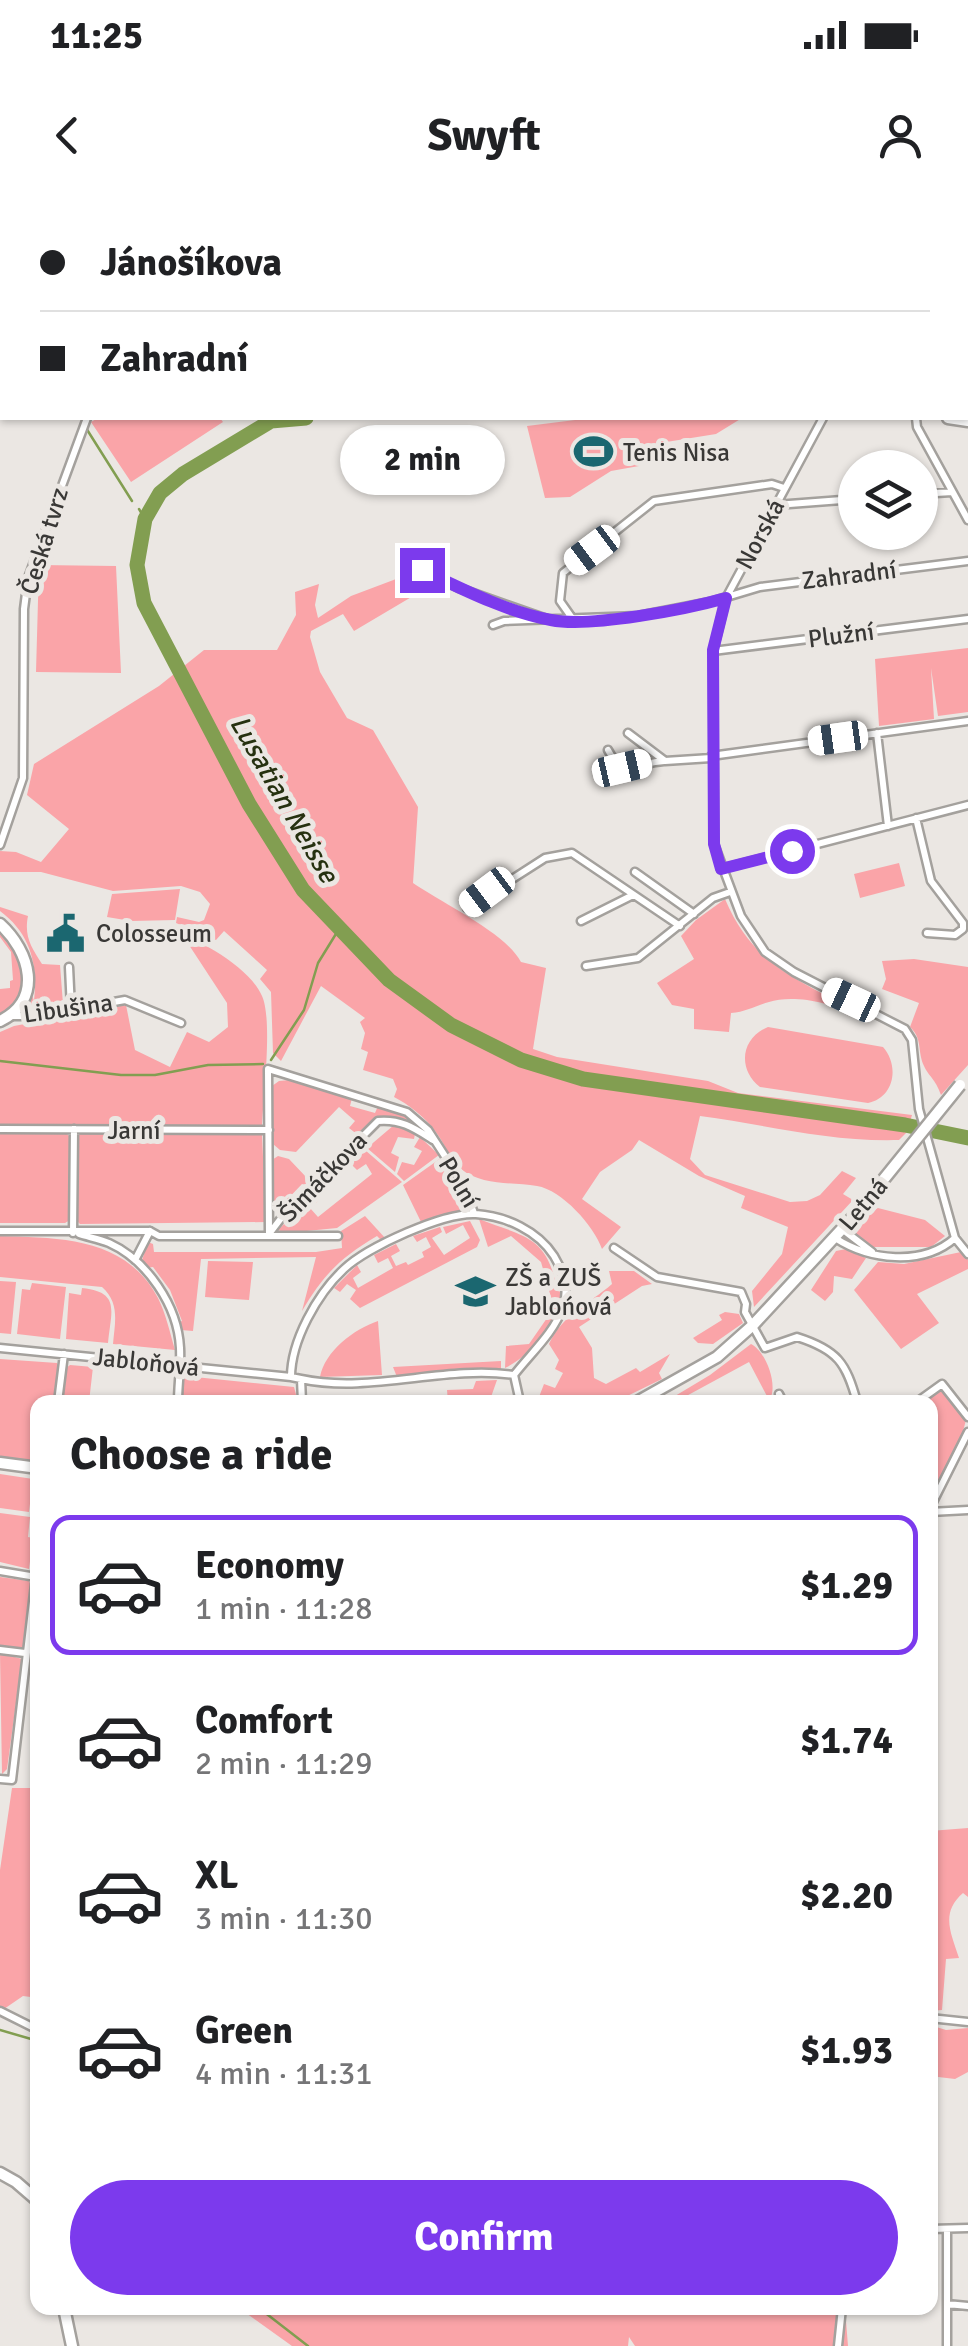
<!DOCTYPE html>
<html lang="en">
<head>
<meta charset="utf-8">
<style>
	body { margin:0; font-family:Signika,sans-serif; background:#f6f6f6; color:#202124; height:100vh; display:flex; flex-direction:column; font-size:38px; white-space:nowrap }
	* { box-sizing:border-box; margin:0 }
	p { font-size:32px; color:#757577 }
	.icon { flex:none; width:55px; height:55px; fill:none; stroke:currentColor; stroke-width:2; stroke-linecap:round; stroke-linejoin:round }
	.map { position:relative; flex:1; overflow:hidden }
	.panel { position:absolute; left:30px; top:1195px; width:908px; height:920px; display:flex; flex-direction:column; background:#fff; border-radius:20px; box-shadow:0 2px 8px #0004 }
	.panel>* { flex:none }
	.banner { position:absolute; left:0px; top:0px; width:970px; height:220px; box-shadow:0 2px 8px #0004; display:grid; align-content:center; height:220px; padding:0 40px; background:#fff }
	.tools { position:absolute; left:838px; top:250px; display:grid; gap:20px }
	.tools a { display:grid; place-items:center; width:100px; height:100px; border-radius:50%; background:#fff; box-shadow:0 2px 8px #0004; font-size:50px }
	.end { position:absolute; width:45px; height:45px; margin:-22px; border:12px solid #7c3aed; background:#fff; box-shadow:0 0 0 5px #fff }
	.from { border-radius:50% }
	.bubble { position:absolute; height:70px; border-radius:35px; background:#fff; box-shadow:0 2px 8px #0004; font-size:32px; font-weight:700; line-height:70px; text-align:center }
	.car { position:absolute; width:30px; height:60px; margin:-30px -15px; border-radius:12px; box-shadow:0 0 8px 2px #0007; background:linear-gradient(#fff 24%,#345 0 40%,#fff 0 76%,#345 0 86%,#fff 0) }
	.banner b { display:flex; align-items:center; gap:35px; height:95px; font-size:38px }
	.banner b+b { border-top:2px solid #e0e0e0 }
	.banner i { width:25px; height:25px; background:#202124 }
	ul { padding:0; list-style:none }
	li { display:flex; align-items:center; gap:30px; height:140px; margin:0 20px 15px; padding:0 20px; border:5px solid transparent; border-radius:20px }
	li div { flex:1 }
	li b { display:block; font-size:38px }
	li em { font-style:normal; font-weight:700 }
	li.current { border-color:#7c3aed }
	li>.icon { width:90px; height:90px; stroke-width:1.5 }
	h2 { padding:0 40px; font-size:45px; line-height:120px }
	.button { display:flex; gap:20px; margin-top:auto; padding:20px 40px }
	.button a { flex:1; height:115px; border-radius:60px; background:#7c3aed; color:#fff; font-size:40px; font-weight:700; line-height:115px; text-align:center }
	.status { display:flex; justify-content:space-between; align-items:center; height:70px; padding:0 50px; background:#fff; direction:ltr }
	.status svg { height:28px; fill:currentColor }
	header { display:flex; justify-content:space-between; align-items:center; height:130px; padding:0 40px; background:#fff; font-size:45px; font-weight:700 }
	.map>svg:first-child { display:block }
	.green { fill:#faa4a8 }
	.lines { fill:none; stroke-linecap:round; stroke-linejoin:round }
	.stream { stroke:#829e51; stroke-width:2.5 }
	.river { stroke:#829e51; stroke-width:15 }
	.street-casing { stroke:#a4a19d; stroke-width:11 }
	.secondary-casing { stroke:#a4a19d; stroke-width:15 }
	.street { stroke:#fff; stroke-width:6 }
	.secondary { stroke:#fff; stroke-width:10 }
	.secondary-bridge-casing { stroke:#a4a19d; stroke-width:15; stroke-linecap:butt }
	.secondary-bridge { stroke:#fff; stroke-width:10 }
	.route { stroke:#7c3aed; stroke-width:12 }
	.labels { text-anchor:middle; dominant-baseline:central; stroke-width:10; stroke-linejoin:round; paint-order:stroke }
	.poi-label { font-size:25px; fill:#393836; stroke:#ebe7e3; text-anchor:start }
	.street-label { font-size:25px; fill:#393836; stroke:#ebe7e3 }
	.water-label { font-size:28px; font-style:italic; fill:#263110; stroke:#ebe7e3 }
</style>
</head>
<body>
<div class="status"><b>11:25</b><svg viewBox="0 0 49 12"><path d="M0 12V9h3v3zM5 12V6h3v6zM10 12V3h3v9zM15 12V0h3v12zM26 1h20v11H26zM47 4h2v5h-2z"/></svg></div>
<header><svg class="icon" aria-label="back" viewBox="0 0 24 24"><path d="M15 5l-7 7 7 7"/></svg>Swyft<svg class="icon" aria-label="person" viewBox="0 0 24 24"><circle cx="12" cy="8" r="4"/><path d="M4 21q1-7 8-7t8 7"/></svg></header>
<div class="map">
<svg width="968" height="2146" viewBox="0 0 968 2146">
	<rect width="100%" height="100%" fill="#ebe7e3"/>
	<path class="green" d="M98,218H220L223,222L131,282L91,222Z
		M591,218H742L716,234L660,243L646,262L639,266L611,271L570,297L545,298L527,226Z
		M39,365L116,366L121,473L36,472Z
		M412,373L430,386L354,431L343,414L311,431L310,437L320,472L347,518L373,530L418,607L413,683C442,703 506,733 521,762L546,768L533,849L557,857L708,881L738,893L912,915L907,932L899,940C829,942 768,925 700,916L690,959L705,975L790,1002L807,1001L820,995L842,971L856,978L843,994L853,1000L754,1107L752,1091L782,1054L788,1027L741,1008L745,996L699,976L639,940L632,950L600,972L582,999L621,1027L602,1049C594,1026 562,990 537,986C513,982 482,986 461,969C450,960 444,942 435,931C425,917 408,904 394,897L397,889L393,879L363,870L368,852L361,849L365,833L360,822L365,818L321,786L281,861L273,853L271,792L260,779L267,770L224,731L216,740L176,723L177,717L199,722L204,720L210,704L200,692L181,686L113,691L41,672H0V651L16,652L41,662L69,629L27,595L34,564L159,486L204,450H277L296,415L295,392L319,384L315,405L318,418L351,396Z
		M968,448V512L938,516L931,468L934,519L879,526L875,459Z
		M899,663L905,686L860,698L854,674Z
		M180,689L175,720L131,721L107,717L112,694Z
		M725,699C752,763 795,779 853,809L848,815C832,801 790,795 769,802C755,806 746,812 731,813L729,832L694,829V809L672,805L657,783L694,759L681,736L696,720Z
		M0,707L28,716C24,736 31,747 42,764L60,765L63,804L38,810L33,805L32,813L29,810L32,795L34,801C38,765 31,734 0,711Z
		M0,729C24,757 36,792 0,815V789L10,788V781L13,780L11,752L0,737Z
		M169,729C198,739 249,766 262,796C273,820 263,898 262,928L0,926V832L14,826L126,805L135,850L170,867L187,832L209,842L228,827L227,803L189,745Z
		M914,759L968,767V865L941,895C935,878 929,877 924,866C917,851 923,839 910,827L919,803L882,789L886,779L882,761Z
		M768,827L883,847C900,866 894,898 868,903L760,887C737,869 741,838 768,827Z
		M290,880L352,898L350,906L375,913L378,906C397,910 411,919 426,932C397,914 384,910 358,935L349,928L355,921L339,907L296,952L280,950L273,944L272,886L279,881Z
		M394,925L415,934L414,939L398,937L391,953L399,957L395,972L367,948Z
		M0,933H66L70,937V1020L65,1023H0Z
		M80,934L262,935L266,1022L80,1024L76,1020V937Z
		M420,937L439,955L404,981L397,974L402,962L414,965L422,951L414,947Z
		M365,950L402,982L337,1028L286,1033L278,1030L313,995L318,1001L310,1008L318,1017L372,974L366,964L357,970L351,964Z
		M278,956L289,959L307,978L317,969L321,974L309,986L302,984L282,1005L283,1012L273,1007L272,960Z
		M441,958L464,994L466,1006L461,1011L422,1024L403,985Z
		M874,1007L925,1020L945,1036L931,1047H873L853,1034Z
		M365,1016L386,1039L382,1041L377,1036C340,1058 324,1074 302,1111L316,1057L201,1059L193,1131L181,1130L176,1123L182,1121L170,1090L153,1067L146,1068L141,1063L148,1042L153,1044L154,1052H316L342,1048L341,1031Z
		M479,1019C524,1037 548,1035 557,1091L563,1092C555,1123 534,1154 505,1168L506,1146L529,1144L554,1108L541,1062L511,1036L488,1047Z
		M470,1021L480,1040L477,1047L360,1108L350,1099L356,1090L347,1084L340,1092L334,1088L357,1065L361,1072L353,1078L358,1088L393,1068L388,1058L378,1063L374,1055L396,1044L400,1051L391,1056L396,1066L406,1062L408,1065L424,1057L422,1052L431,1047L426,1037L417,1042L413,1036L440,1027L442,1032L432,1038L444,1055L470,1038L463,1025L446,1034L443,1027Z
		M0,1036C60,1038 126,1037 158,1098C166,1114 170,1133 175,1150L113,1144C115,1122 120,1103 102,1087L0,1077Z
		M846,1049L866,1058L852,1079L834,1076L833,1092L825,1101L811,1090L836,1051Z
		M961,1052L968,1060V1069L917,1094L939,1123L901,1149L854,1090L878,1062L904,1064Z
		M208,1061L253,1062L249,1100L205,1097Z
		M609,1071H634L652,1084L642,1086L579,1127L592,1148L594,1178L606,1184L636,1168L640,1172L670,1154L659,1173L662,1179L615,1202H530L539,1197L544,1184L555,1188L563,1173L555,1169L559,1160L549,1144C563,1114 589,1104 612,1084Z
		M0,1081L16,1082L11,1134L0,1133Z
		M32,1083L66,1087L60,1139L17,1134L22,1089L30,1090Z
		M82,1088C121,1092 111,1111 108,1143L66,1139L69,1093L81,1095Z
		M725,1112L739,1114L743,1123L713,1144L698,1143L693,1138L722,1120L719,1115Z
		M378,1121L382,1175L320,1177C325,1151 354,1129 378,1121Z
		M751,1144C765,1151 777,1181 771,1197L768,1198L749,1162L679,1200V1202H665L710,1175Z
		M0,1159L57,1163L60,1168L55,1202H38L37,1262L0,1256Z
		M501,1161V1169L397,1177L393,1167Z
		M70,1165L93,1167L89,1202H61L66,1168Z
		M185,1176L294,1187L298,1202H183L182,1179Z
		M497,1180L491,1197L475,1195L471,1202H448L447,1190L473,1189L476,1181Z
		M943,1191L966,1220L961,1239L930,1303V1202H922L936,1192Z
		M0,1274L33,1279L29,1312L0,1308Z
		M0,1313L30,1317L28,1337L33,1338L29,1369L0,1362Z
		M0,1377L29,1381L31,1385L23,1447L19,1450L0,1447Z
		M0,1453L22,1459L7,1569L2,1574Z
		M12,1588H37L38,1798L23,1796L4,1809L0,1806V1670Z
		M968,1628V1697L963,1693C940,1713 951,1733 959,1758L946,1759L942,1810L930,1811V1631Z
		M930,1825L946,1830L968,1828V1872L955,1879L930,1876Z
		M239,2108H845L848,2146H635L629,2137L628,2146H292Z"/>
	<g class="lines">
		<path class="stream" d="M747,2L748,0
			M0,128L2,129
			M86,228L132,301
			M139,309L145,319
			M271,860L304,810L318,763L339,729
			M0,861L121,875H155L208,865L263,864
			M0,1830L38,1841
			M259,2108L308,2146"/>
		<path class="river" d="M306,218L271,221L183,274L160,293L145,319L137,365L144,403L249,604L303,690L389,780L451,825L521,860L583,879L905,925L968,938"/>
		<defs>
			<path id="street" d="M101,0L102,2
				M514,0L515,2
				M588,0L589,2
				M827,0L828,2
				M577,2L582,0
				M0,77L2,78
				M823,218L726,398L713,451L714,644L741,716L765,752L794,772L905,829L912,840L919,909L955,1038L968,1054
				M916,218L917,227L968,320
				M920,294L952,292
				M776,305L855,299
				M422,370L459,388L547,419
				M572,418L560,401L563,373L654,301L772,284L784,288
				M493,425L504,421L638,416L710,402L760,387L968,361
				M713,451L968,419
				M628,533L665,561L711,558
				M877,533L888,626
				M608,550C622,578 636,563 664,561
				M711,556L968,521
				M916,618L931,681L963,723V729L955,735L927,733
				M0,645L23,578L24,409L28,378L87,218
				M721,669L968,605
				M635,672L694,714
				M467,708L545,658L572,653L680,726
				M581,721L633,695
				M586,766L638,758L713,698L730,692
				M69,767L71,809
				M12,816H35L125,800L181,823
				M0,929L269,930
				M842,1029L872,1052
				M0,1031H150L159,1036H338
				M73,1033L74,929
				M79,1034C88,1037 99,1039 109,1043C147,1060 178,1106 180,1148C181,1166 178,1185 178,1202
				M269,1034L282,1017L378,921C401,919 414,928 433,940
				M269,1035L268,869L407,912L428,930L463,984L474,1013
				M835,1038C869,1060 922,1067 955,1038
				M614,1048L657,1077L741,1092L746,1104L745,1112L765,1148L797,1137C838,1150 846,1163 857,1202
				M135,1060L150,1031
				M0,1148L291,1177
				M514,1175L520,1202
				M301,1179C371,1194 444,1165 514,1175
				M779,1194L783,1202
				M58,1202L64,1154
				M302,1202L301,1179L291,1177C291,1141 317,1094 344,1069C367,1047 444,1012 476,1014C506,1016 538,1031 554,1056C563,1071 569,1090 563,1107C554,1133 531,1153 514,1175
				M917,1202L942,1184L968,1217
				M930,1308L968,1232
				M930,1312L968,1310
				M0,1371L36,1377
				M0,1450L25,1453
				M0,1579L12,1580L38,1359
				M0,1811L38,1830
				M930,1818L968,1822
				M930,2029L968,2028
				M947,2029V2104L968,2106
				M838,2146L842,2108
				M947,2146V2104"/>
			<path id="secondary" d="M811,0L813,2
				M37,2V0
				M0,100L2,93
				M948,218L968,221
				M0,724C30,751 44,800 0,821
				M637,1202L717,1157L753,1125L854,1016
				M0,1263L38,1268
				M0,1973L16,1982L38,2001
				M64,2108L72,2146"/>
		</defs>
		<use href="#street" class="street-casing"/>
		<use href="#secondary" class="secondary-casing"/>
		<use href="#street" class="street"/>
		<use href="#secondary" class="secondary"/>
		<defs>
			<path id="secondary-bridge" d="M854,1016L960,885"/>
		</defs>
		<use href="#secondary-bridge" class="secondary-bridge-casing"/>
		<use href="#secondary-bridge" class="secondary-bridge"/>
	</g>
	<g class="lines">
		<path class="route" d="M422,370C462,389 507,412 551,420C590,428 687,409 726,398L713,450L714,644L721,669L792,651"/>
	</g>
	<defs>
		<symbol id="stadium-bare" viewBox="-9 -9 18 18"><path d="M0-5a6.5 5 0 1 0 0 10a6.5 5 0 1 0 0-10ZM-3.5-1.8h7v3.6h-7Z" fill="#1b6770" stroke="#ebe7e3" stroke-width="2.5" paint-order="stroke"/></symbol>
		<symbol id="civic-bare" viewBox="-9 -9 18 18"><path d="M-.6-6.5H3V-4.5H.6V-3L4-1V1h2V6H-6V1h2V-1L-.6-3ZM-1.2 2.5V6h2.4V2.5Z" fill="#1b6770" stroke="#ebe7e3" stroke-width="2.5" paint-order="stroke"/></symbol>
		<symbol id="school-bare" viewBox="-9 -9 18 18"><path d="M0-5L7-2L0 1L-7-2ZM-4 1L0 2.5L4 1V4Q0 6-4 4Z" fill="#1b6770" stroke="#ebe7e3" stroke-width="2.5" paint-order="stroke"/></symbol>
	</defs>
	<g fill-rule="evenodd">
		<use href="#stadium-bare" x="566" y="224" width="55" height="55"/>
		<use href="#civic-bare" x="38" y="706" width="55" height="55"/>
		<use href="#school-bare" x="448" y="1064" width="55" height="55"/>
	</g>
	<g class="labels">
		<g class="poi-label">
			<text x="623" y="252">Tenis Nisa</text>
			<text x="96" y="733">Colosseum</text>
			<text x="505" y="1077">ZŠ a ZUŠ<tspan x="505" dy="29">Jablońová</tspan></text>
		</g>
		<g class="street-label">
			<text transform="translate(760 334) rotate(-62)">Norská</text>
			<text transform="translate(44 341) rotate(-73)">Česká tvrz</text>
			<text transform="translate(849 375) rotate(-7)">Zahradní</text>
			<text transform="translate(841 435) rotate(-7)">Plužní</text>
			<text transform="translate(68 808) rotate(-8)">Libušina</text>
			<text x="134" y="930">Jarní</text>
			<text transform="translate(323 977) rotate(-46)">Šimáčkova</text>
			<text transform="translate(459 982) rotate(59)">Polní</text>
			<text transform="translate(863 1004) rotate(-50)">Letná</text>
			<text transform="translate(146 1162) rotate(6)">Jabloňová</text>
		</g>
		<g class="water-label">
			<text transform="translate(284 599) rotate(60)">Lusatian Neisse</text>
		</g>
	</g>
</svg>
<div class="tools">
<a><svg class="icon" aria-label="layers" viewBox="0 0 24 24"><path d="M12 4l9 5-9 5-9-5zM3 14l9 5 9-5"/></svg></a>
</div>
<i class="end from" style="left:792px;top:651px"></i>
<i class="end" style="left:422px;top:370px"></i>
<div class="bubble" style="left:340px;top:225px;width:165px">2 min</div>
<i class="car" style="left:592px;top:350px;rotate:233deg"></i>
<i class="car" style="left:838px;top:538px;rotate:262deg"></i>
<i class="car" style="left:622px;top:568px;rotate:77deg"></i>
<i class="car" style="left:487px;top:692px;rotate:233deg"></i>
<i class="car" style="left:851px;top:800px;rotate:295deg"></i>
<div class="banner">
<b><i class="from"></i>Jánošíkova</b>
<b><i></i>Zahradní</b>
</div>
<section class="panel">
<h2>Choose a ride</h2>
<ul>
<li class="current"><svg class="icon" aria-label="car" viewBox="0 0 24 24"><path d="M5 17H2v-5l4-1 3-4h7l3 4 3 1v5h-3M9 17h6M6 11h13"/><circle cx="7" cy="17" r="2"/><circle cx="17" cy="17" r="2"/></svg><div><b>Economy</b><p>1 min · 11:28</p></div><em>$1.29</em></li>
<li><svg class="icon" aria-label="car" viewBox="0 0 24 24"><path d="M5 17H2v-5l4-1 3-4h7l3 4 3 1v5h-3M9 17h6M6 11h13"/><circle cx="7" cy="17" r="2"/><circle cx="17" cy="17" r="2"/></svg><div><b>Comfort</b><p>2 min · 11:29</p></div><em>$1.74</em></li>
<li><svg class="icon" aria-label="car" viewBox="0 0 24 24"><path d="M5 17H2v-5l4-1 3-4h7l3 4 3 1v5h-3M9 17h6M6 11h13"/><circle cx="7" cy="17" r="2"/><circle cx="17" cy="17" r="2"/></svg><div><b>XL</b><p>3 min · 11:30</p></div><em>$2.20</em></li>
<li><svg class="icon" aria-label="car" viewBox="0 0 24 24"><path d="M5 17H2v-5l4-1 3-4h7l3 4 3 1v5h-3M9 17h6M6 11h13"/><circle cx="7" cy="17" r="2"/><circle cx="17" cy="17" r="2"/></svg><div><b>Green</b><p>4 min · 11:31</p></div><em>$1.93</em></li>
</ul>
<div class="button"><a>Confirm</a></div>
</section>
</div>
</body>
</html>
